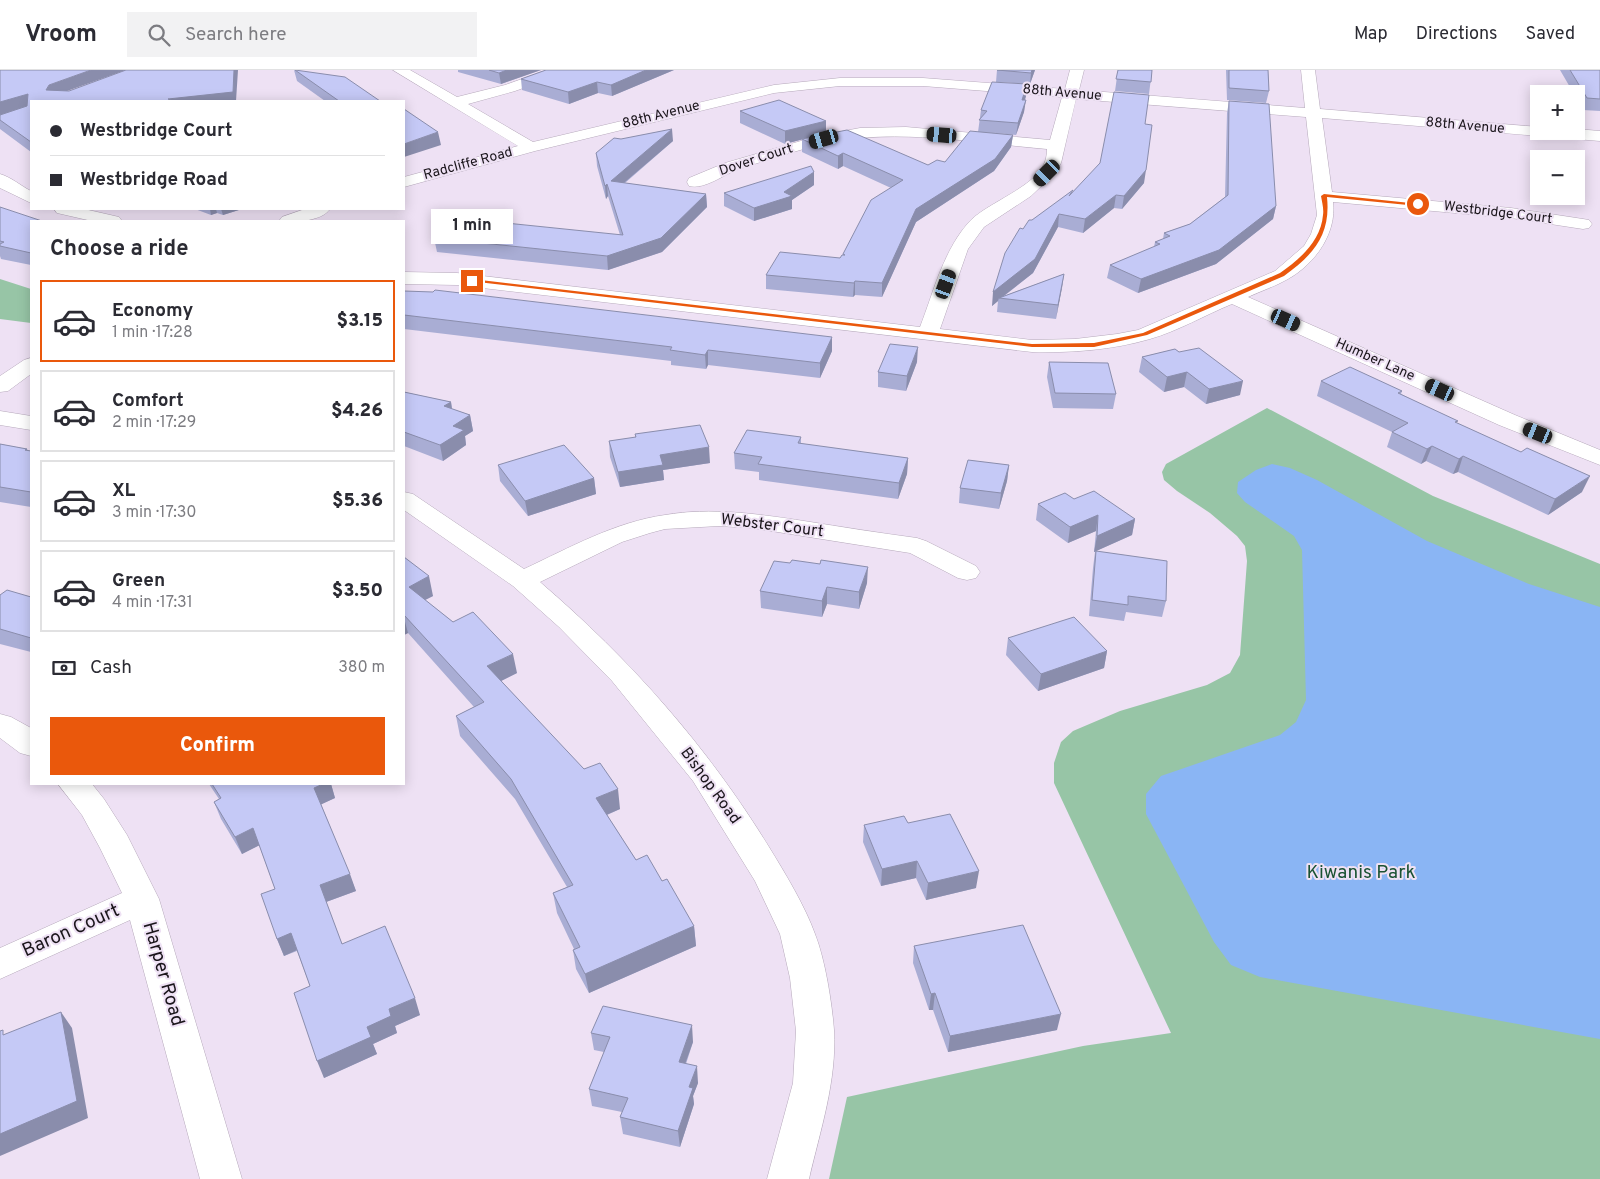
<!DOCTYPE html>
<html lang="en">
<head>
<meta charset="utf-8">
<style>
	body { margin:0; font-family:Overpass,sans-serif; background:#f2f2f3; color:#2b2b33; height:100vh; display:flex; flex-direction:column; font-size:19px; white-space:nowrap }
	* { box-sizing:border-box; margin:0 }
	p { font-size:16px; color:#7c7c81 }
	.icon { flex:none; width:28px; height:28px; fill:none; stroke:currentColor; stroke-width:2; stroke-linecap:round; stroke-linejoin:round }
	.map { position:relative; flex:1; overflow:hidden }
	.drawer { position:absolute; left:30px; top:150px; width:375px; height:565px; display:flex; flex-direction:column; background:#fff; border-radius:0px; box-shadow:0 2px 12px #0003 }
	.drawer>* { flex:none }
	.top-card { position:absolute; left:30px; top:30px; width:375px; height:110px; border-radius:0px; box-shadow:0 2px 12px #0003; display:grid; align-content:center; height:110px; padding:0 20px; background:#fff }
	.controls { position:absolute; left:1530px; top:15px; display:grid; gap:10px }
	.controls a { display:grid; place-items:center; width:55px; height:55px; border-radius:0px; background:#fff; box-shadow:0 2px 12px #0003; font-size:25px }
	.end { position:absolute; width:22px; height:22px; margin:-11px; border:6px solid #ea580c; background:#fff; box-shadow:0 0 0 2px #fff }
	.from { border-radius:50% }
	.bubble { position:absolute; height:35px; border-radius:0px; background:#fff; box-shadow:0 2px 12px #0003; font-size:16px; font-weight:800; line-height:35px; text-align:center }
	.car { position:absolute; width:15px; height:30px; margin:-15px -8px; border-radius:6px; box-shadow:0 0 4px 1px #0007; background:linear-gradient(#222 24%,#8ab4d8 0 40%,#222 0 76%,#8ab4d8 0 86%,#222 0) }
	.top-card b { display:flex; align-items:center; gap:18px; height:48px; font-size:19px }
	.top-card b+b { border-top:1px solid #e1e1e2 }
	.top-card i { width:12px; height:12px; background:#2b2b33 }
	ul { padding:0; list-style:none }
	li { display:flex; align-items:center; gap:15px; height:82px; margin:0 10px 8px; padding:0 10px; border:2px solid #e1e1e2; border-radius:0px }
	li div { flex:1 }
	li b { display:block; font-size:19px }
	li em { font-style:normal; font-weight:800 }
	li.active { border-color:#ea580c }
	li>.icon { width:45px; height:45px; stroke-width:1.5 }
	h2 { padding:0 20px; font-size:22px; line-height:60px }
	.pay { display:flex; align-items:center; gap:12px; height:55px; padding:0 20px; font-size:19px }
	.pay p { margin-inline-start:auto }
	.button { display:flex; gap:10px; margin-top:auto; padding:10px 20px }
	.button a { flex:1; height:58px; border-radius:0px; background:#ea580c; color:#fff; font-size:20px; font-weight:800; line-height:58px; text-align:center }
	header { display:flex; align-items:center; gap:30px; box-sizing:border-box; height:70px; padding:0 25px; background:#fff; border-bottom:1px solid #e1e1e2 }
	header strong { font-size:24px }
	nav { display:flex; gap:28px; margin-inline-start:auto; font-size:18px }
	.search { width:350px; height:45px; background:#f2f2f3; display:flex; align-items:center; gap:12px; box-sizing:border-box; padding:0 18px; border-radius:0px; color:#7c7c81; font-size:19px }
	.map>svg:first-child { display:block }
	.green { fill:#97c5a6 }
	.water { fill:#8ab5f4 }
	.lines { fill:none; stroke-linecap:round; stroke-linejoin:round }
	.street-casing { stroke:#b6a9bb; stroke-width:1 }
	.street { fill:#fff; fill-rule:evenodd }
	.wall { fill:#a9add4 }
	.shaded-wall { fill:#8a8dac }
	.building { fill:#c5c9f6; stroke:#8a8dac }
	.route { fill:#ea580c }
	.labels { text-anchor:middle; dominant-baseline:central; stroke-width:4; stroke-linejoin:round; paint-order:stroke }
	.far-street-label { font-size:14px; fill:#1a151b; stroke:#eee1f4 }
	.street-label { font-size:16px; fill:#1a151b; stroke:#eee1f4 }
	.near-park-label { font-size:19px; fill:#195233; stroke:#eee1f4 }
	.near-street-label { font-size:19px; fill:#1a151b; stroke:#eee1f4 }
</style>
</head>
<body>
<header>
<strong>Vroom</strong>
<div class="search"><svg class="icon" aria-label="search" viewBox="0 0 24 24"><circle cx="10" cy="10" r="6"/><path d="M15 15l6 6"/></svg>Search here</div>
<nav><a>Map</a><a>Directions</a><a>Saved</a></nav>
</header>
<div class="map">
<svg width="1600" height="1109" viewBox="0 0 1600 1109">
	<rect width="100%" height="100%" fill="#eee1f4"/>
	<path class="green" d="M0,209L31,219V253L0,249Z
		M1267,338L1433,426L1600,494V1109H829L847,1027L1083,976L1171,963L1054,713V693L1061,672L1073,661L1120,641L1207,615L1230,603L1240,585L1247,491L1245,476L1237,466L1210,443L1177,421L1164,410L1162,402L1166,394Z"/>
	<path class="water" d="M1272,394L1290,398L1317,410L1427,471L1529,514L1600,537V969L1260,907L1231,895L1214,872L1146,744V724L1161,706L1280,665L1296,652L1306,630L1302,480L1294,466L1245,432L1237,423L1238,412L1256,400Z"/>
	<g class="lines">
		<defs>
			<path id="street" d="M393,0H410L457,27L505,15L547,0H567L565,3L515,21L468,34L533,72L774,15L840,8H923L1065,19L1070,0H1084L1079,20L1305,38L1301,0H1315L1320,39L1539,57V61H1576V59L1600,61V71L1322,48L1332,122L1511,138L1583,149L1589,150L1592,154L1589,158L1583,159L1511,148L1333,132C1337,163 1315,194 1288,209C1276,216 1261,221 1248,227L1515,345L1600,380V395L1499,355L1232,234C1205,245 1178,261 1150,269C1112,280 1072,283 1032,282L457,215L404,214V202L457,203L920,257C934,221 944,178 971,150C988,133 1034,117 1044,94C1046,90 1047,84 1047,79C976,73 897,58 827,73C797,80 767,90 739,99C724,104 705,120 689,116L687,112L689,108L725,93L818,66L860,58L906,57L1050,70L1062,27L923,16H840L774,23L535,81L404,117V107L518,76ZM1076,29L1306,47L1317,145L1311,164L1304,176L1275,201L1138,260L1117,264L1075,269L1032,270L940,259L968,179L984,157L1031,126L1055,103L1061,93Z
				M0,104C11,107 21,116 31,121V133L0,118Z
				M54,139H84L119,147L122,151H92L57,143Z
				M305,139H330C321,152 293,152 279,151L282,147Z
				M31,288V304L8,321L0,322V306L24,290Z
				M0,341L31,346V360L0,355Z
				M404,422L413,424L524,499C569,478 615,452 665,445C711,437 758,444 804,451C842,457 879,463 917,468L926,471L976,496L980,502L976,508L967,510L958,508L910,483L752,458L719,456L665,459L650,463L622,472L540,512C630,589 707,676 769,777C785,803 805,836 815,864C825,889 832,933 834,960C837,1011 820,1061 809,1109H767L793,1013L796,961L790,908L780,864L755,811L693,711L612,611L559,557L513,516L404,440Z
				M0,644L11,647L31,658V686L20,683L0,668Z
				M58,714H92L104,729L127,765L159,829L242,1109H200L130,850L0,909V878L122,823L100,778L82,745Z"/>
		</defs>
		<use href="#street" class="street-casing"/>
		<use href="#street" class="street"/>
	</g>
	<path class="wall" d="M0,0L31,31V82L0,59Z
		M294,0L380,31H325L297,11Z
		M458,0H541L501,14L458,2Z
		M674,0L612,26L598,23L569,34L522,20L521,9Z
		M997,0H1035L1030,14L996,12Z
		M1118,0H1152L1149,24L1115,21Z
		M1226,0H1268L1269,21L1266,33L1227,30Z
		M1560,0H1600V41L1583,40L1576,28V24H1574Z
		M1026,26L1025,30L1024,42L1016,65L987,62L1013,65L1011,77L994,101L916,152L882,227L855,225L853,227L766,219V205L840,188L891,118L843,96L838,99L802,82V69L928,95L945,92L978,62L981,40Z
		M1229,31L1276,136L1273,149L1216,194L1138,223L1107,208L1110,195L1154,177L1155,172L1163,169L1164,163L1190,154L1225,127L1227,43Z
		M740,41L826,51V63L785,74L740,53Z
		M1145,54L1144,113L1122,139L1114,138L1083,163L1058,157L1033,203L1004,226L1064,204L1056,249L997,242L998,231L992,236L1023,159L1032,150L1072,123Z
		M621,69L673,71L625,113L706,124L707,137L662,182L608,200L437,182L434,168L620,165L608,126L606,129L597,96L596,83Z
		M814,102V115L792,130V139L754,151L724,136V123Z
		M0,137L31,151V195L1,189L0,186Z
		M195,139H242L223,145L217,143L211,145Z
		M404,221L832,281L820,308L708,295L706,299L671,295V291L404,259Z
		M1175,279L1240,325L1206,334L1184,317L1164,322L1139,302L1142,287Z
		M917,292L906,321L878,317V302Z
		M1049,292L1116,324L1113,339L1053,338L1047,307Z
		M1321,311L1402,321L1401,324L1457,353L1582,422L1548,445L1458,402L1453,404L1426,391L1421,394L1387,377L1392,362L1317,326Z
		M404,322L451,332L452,339L470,345L473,361L465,366L466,375L443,391L404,376Z
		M635,364L710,393L663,400L664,410L620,417L610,387L609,371L635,368Z
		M801,367V374L908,388L907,404L898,429L759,410V402L735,399L734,383Z
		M0,374L27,379L28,381H31V437L0,432Z
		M498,395L594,408L596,424L528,446L500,411Z
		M1009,395L1007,411L999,439L959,433L960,418Z
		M1074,429L1135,449L1132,465L1096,481L1166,531L1162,547L1126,542L1124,551L1089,546L1093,498L1095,482H1094L1096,461L1068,473L1036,450L1038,434Z
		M404,487L433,526L425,530L517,603L501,611L620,739L607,745L636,790L662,811L694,856L696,876L589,923L576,899L573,880L574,879L557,843L553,823L567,817L515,729L460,666L456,646L474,637L408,563L404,565Z
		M867,513L859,539L827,534L822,547L761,538L760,521Z
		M0,525L31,527V582L0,574Z
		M1008,568L1107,581L1104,598L1038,621L1006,585Z
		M209,714H331L335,728L321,734L356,821L326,832L342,874L420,945L395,956L397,963L373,974L377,984L324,1008L310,916L297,881L284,886L277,869L275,819L259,775L242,784L221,749L214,732L219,729Z
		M908,753L976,818L926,830L916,808L881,816L863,772L864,755Z
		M914,876L1057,960L948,982L933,940H929L913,893Z
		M591,963L693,972L686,994L698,1013L693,1026L694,1034L680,1077L623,1064L620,1047L622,1042L592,1036L589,1019L604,982L594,980Z"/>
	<path class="shaded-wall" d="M91,0H126L53,26L46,20L49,15Z
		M234,0H238L236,31H169L168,29Z
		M507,0H541L501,14L499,3Z
		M646,0H674L612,26L611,15Z
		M1032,0H1035L1030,14L1031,3Z
		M597,12L598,23L569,34L568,22Z
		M1027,14L1026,26L1021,41L1022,30Z
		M28,24L31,36L0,45V32Z
		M1026,30L1024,42L1016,65L1018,53Z
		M826,51V63L785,74V61Z
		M672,59L673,71L612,123L611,111Z
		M438,62L441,75L404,87V74Z
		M1013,65L1011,77L994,101L916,152L882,227V213L916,139Z
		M843,83V96L838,99V86Z
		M1146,100L1144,113L1122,139L1124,126Z
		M814,102V115L792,130V139L754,151V138L784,122Z
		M607,114L608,126L606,129L605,116Z
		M706,124L707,137L662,182L608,200L607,186Z
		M1116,125L1114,138L1083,163L1085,149Z
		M1276,136L1273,149L1216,194L1138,223L1141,209Z
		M210,139H216L217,143L211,145Z
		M221,139H242L223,145Z
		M1059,144L1058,157L1033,203L1001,228H999L998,231L992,236L993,222Z
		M1064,204L1062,218L1056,249L1058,235Z
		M855,211V225L853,227L854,213Z
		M832,267V281L820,308V293Z
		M918,277L917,292L906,321L907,306Z
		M708,280V295L706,299L705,285Z
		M1187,302L1184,317L1164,322L1167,307Z
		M1243,311L1240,325L1206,334L1209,319Z
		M451,332L453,347L444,336Z
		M470,345L473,361L465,366L466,375L443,391L440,375L453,356Z
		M1432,376L1426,391L1421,394L1427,379Z
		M709,377L710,393L663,400L664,410L620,417L618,402L660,385Z
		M1463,386L1458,402L1453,404L1459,389Z
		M908,388L907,404L898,429L899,413Z
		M1009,395L1007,411L999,439L1001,423Z
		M1590,406L1582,422L1548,445L1555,429Z
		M594,408L596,424L528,446L525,431Z
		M1098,445L1096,461L1068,473L1070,457Z
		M1135,449L1132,465L1094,482L1097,466Z
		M868,497L867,513L859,539V522Z
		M429,506L433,526L413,536L409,517Z
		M827,517V534L822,547V531Z
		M404,548L408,563L404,565Z
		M1107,581L1104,598L1038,621L1041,604Z
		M513,584L517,603L491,616L487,596Z
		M323,714H331L335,728L320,735L314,718Z
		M618,719L620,739L599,748L596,728Z
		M253,758L260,775L242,784L235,767Z
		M917,791L916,808L881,816L882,799Z
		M979,801L976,818L926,830L928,813Z
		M350,804L356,821L326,832L320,815Z
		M694,856L696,876L589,923L585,904Z
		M291,863L297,880L284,886L277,869Z
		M935,923L933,940H929L931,924Z
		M415,928L420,945L395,956L397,963L373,974L377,984L324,1008L317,991L389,939Z
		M61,942L72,958L88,1048L0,1086V1064Z
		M1061,944L1057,960L948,982L950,966Z
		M692,955L693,972L680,1008L679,992Z
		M697,996L698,1013L693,1026L694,1034L680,1077L678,1061L689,1017Z"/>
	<path class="building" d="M0,0H91L49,15L46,20L69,21L126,0H234L233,22L168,29L175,31H31V72L0,50V45L27,36L28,24L0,32Z
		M295,0L345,7L380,31H339Z
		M489,0H507L499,3Z
		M546,0H646L611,15L597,12L568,22L521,9Z
		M997,0H1032L1031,3Z
		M1118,0H1152L1151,12L1116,9Z
		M1229,0H1268L1269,21L1229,18Z
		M1570,0H1600V29L1587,28Z
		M992,12L1027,14L1022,30H1026L1018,53L979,50L987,41L981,40Z
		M1114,22L1149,25L1145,54L1152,55L1146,100L1124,126L1116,125L1085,149L1059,144L1035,189L993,222L1005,183L1020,158L1023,159L1029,150H1032L1073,120L1069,126L1100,93Z
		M779,30L826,51L785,61L740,41Z
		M1229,31L1269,34L1276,136L1219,180L1141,209L1110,195L1160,174L1155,172L1170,166L1164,163L1190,154L1228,125Z
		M404,39L438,62L404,74Z
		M672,59L611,111L706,124L661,168L607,186L434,168L457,148L623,165L607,114L605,116L596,83L614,68L621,69Z
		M847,60L928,95L937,90L945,92L970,61L1013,65L995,89L916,139L882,213L855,211L854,213L766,205L780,182L840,188L842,185H845L843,184L871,130L903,110L843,83L838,86L802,69Z
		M811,96L814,102L784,122L792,126L754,138L724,123Z
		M0,137L42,151H31V183L0,176V174L4,172L0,171Z
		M1064,204L1058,235L999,228Z
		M435,220L832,267L820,293L708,280L705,285L670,280L672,277L404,245V221L433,222Z
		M890,274L918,277L907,306L878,302Z
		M1199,278L1243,311L1209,319L1187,302L1167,307L1142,287L1175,279L1179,282Z
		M1049,292L1108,293L1116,324L1055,323Z
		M1350,297L1402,321L1398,323L1458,351L1455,352L1521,382L1527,378L1590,406L1555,429L1463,386L1459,389L1432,376L1427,379L1392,362L1408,353L1321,311Z
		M404,322L451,332L444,336L470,345L453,356L464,360L440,375L404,362Z
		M700,355L709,377L660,385L663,395L618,402L609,371L636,367L635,364Z
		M747,360L801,367L798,373L908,388L899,413L758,394L762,387L734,383Z
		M0,374L27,379L25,380L31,381V422L0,417Z
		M564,375L594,408L525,431L498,395Z
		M968,390L1009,395L1001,423L960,418Z
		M1094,421L1135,449L1097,466L1098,445L1070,457L1038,434L1065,423L1074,429Z
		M1096,481L1167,491L1166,531L1128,526V535L1092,530Z
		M404,487L429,506L409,517L453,552L473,542L513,584L487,596L584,699L600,693L618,719L596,728L636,790L647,785L662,811L667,809L694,856L585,904L573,880L580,877L553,823L573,815L511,709L456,646L484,632L404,545Z
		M792,490L820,494L821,490L868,497L859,522L827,517L822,531L760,521L774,491L790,493Z
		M7,520L31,527V568L0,559V525Z
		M1074,547L1107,581L1041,604L1008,568Z
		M212,714H323L314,718L350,804L320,815L342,874L385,856L415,928L389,939L391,946L367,957L371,967L317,991L294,923L310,916L291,863L277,869L261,824L275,819L253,758L235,767L214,732L221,728Z
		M950,744L979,801L928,813L917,791L882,799L864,755L904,746L908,753Z
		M1023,855L1061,944L950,966L935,923L931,924L914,876Z
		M603,936L692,955L679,992L697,996L689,1017L693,1018L678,1061L620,1047L628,1028L589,1019L610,967L591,963Z
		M61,942L77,1031L0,1064V961L3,960V965Z"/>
	<path class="route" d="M1324,124L1420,134L1418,136L1327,127C1331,165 1313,185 1284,206L1147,265L1094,277H1032L469,211L472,209L1032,274L1094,273L1143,263L1280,203C1299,190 1321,171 1323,145C1324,139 1322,132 1321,126Z"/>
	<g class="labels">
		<g class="far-street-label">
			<text transform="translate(1062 23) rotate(5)">88th Avenue</text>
			<text transform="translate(661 45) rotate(-14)">88th Avenue</text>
			<text transform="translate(1465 56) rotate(5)">88th Avenue</text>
			<text transform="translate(756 90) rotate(-18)">Dover Court</text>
			<text transform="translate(468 94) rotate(-15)">Radcliffe Road</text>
			<text transform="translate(1498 143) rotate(7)">Westbridge Court</text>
			<text transform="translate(1375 290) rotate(24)">Humber Lane</text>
		</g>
		<g class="street-label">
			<text transform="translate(772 456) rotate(7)">Webster Court</text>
			<text transform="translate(710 716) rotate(54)">Bishop Road</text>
		</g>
		<g class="near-park-label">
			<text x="1361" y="803">Kiwanis Park</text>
		</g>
		<g class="near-street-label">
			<text transform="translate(71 861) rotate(-24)">Baron Court</text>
			<text transform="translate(163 904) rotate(74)">Harper Road</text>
		</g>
	</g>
</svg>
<div class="controls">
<a>+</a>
<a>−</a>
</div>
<i class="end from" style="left:1418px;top:134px"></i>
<i class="end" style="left:472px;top:211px"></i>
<div class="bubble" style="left:431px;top:139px;width:82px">1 min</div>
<i class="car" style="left:942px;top:65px;rotate:275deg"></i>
<i class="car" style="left:824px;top:69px;rotate:254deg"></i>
<i class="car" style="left:1047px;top:103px;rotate:225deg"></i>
<i class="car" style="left:946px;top:214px;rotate:20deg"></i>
<i class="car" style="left:1286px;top:250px;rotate:114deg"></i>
<i class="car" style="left:1440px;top:320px;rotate:295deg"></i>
<i class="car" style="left:1538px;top:363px;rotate:292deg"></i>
<div class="top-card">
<b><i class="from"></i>Westbridge Court</b>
<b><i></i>Westbridge Road</b>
</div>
<section class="drawer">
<h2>Choose a ride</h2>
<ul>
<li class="active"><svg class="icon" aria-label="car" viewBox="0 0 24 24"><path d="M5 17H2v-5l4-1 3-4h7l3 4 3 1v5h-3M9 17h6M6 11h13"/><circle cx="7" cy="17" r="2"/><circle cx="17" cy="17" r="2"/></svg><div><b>Economy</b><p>1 min · 17:28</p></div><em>$3.15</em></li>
<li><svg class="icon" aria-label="car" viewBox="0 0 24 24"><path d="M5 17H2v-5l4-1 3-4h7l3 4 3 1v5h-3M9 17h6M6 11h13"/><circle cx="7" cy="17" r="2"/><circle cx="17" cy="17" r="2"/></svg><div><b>Comfort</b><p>2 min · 17:29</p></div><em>$4.26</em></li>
<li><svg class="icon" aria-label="car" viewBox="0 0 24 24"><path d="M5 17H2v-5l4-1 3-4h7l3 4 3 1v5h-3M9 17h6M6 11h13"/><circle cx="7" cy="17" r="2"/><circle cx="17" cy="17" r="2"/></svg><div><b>XL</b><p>3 min · 17:30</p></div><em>$5.36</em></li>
<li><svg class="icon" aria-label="car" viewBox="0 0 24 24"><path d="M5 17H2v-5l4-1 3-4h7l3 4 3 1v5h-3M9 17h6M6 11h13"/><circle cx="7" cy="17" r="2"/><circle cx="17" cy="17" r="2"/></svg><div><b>Green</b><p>4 min · 17:31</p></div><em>$3.50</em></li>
</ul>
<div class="pay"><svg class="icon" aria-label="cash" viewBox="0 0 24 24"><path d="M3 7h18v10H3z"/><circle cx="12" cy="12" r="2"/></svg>Cash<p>380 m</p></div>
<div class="button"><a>Confirm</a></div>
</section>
</div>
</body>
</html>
